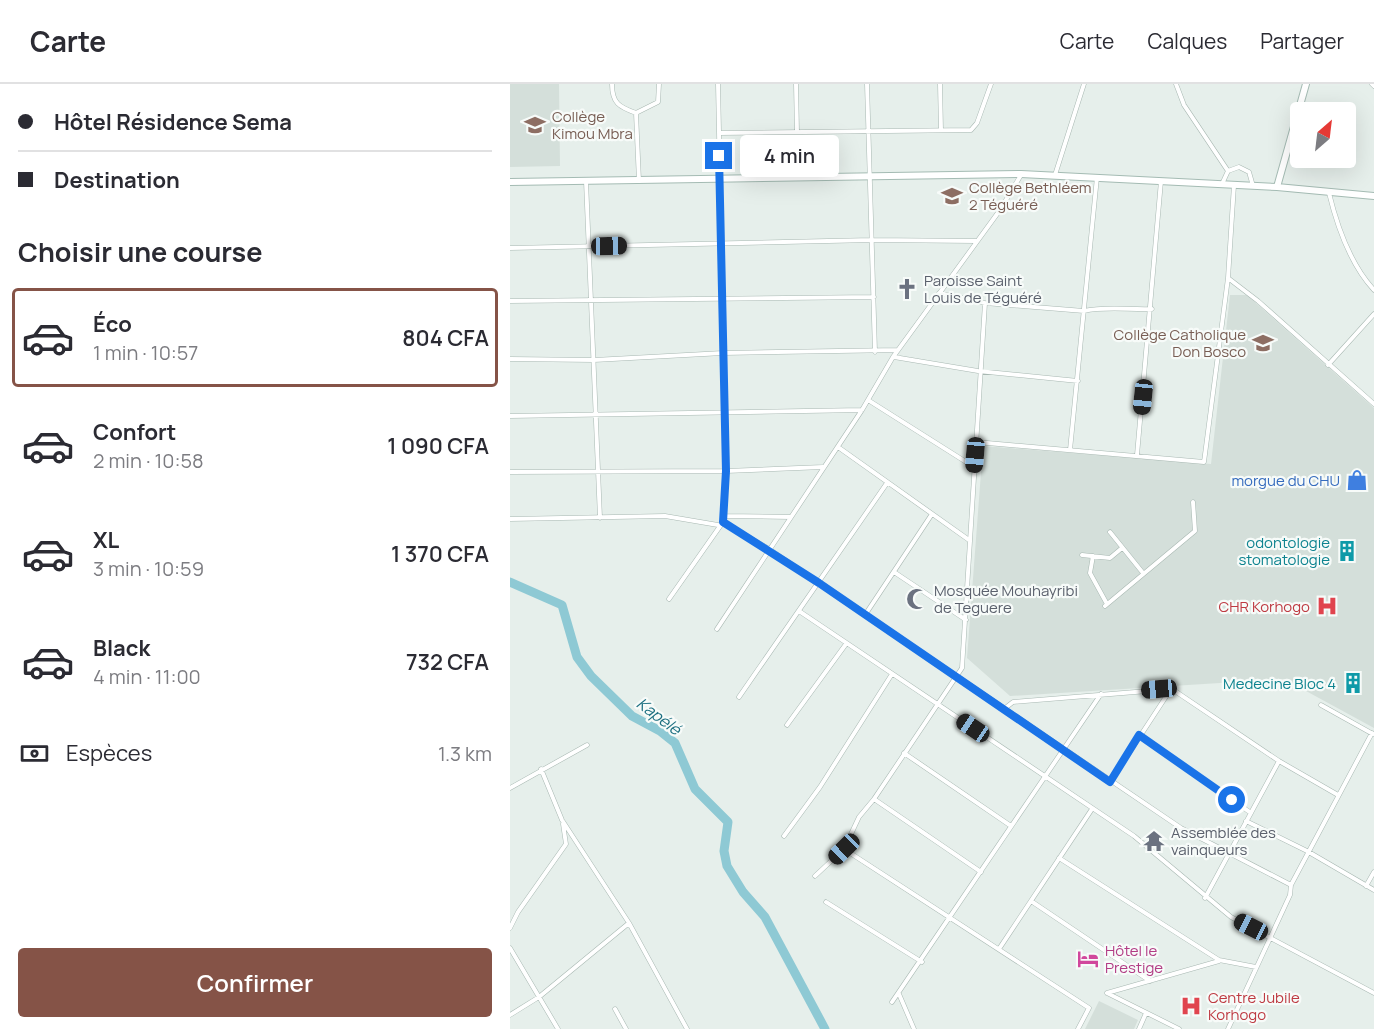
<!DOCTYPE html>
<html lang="fr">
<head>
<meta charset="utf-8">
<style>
	body { margin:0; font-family:Manrope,sans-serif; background:#f7f7f7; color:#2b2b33; height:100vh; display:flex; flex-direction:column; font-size:22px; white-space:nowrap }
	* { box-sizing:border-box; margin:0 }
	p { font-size:20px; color:#7c7c81 }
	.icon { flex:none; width:33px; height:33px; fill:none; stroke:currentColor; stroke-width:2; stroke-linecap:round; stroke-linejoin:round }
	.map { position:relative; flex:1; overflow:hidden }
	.sheet { display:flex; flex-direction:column; background:#fff; width:510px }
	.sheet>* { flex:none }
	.banner { display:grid; align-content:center; height:132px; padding:0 18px; background:#fff }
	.needle { width:39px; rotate:28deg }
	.controls { position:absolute; left:780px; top:18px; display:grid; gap:12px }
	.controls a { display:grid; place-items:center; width:66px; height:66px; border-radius:6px; background:#fff; box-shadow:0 6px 24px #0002; font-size:30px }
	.end { position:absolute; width:27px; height:27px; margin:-14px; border:8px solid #1a73e8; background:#fff; box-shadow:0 0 0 3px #fff }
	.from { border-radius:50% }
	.bubble { position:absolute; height:42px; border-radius:6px; background:#fff; box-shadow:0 6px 24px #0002; font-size:20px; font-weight:600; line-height:42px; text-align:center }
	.car { position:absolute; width:18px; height:36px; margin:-18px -9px; border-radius:8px; box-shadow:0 0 4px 2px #0007; background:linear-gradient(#222 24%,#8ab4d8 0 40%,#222 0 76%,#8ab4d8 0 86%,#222 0) }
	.banner b { display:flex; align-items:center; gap:21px; height:57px; font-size:22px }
	.banner b+b { border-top:2px solid #e1e1e2 }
	.banner i { width:15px; height:15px; background:#2b2b33 }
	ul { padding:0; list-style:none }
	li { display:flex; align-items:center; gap:18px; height:99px; margin:0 12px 9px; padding:0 6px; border:3px solid transparent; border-radius:6px }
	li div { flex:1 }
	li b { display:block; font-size:22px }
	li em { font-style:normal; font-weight:600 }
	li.active { border-color:#855347 }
	li>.icon { width:54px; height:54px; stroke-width:1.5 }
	h2 { padding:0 18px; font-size:27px; line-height:72px }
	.pay { display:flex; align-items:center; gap:15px; height:66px; padding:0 18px; font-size:22px }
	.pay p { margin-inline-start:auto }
	.primary-button { display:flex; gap:12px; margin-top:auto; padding:12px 18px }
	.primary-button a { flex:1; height:69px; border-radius:6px; background:#855347; color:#fff; font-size:24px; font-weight:600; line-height:69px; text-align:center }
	header { display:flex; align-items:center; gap:36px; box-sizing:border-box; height:84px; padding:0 30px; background:#fff; border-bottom:2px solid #e1e1e2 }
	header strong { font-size:28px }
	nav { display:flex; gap:33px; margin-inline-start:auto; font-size:21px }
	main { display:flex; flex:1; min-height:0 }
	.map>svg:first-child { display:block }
	.built { fill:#d4dfda }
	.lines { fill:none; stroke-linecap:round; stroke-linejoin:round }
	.river { stroke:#8ec9d4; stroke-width:9 }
	.street-casing { stroke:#a8b8b2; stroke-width:5 }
	.secondary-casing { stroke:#a4bbb3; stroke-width:8 }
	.street { stroke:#fff; stroke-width:4 }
	.secondary { stroke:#fff; stroke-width:6 }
	.route { stroke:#1a73e8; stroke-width:8 }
	.labels { text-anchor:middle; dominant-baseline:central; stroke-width:4.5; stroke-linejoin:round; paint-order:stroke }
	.education-label { font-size:15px; fill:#785e54; stroke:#f7fbf9; text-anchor:start }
	.worship-label { font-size:15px; fill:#5b616d; stroke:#f7fbf9; text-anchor:start }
	.shop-label { font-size:15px; fill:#366cbe; stroke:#f7fbf9; text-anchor:end }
	.culture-label { font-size:15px; fill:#0d838f; stroke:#f7fbf9; text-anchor:end }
	.health-label { font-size:15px; fill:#be3a42; stroke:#f7fbf9; text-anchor:end }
	.hotel-label { font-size:15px; fill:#b23c85; stroke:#f7fbf9; text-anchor:start }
	.water-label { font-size:16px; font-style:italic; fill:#1c6f80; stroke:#f7fbf9 }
</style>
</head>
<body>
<header>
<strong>Carte</strong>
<nav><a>Carte</a><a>Calques</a><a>Partager</a></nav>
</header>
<main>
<section class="sheet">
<div class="banner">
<b><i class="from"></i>Hôtel Résidence Sema</b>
<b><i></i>Destination</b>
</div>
<h2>Choisir une course</h2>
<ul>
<li class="active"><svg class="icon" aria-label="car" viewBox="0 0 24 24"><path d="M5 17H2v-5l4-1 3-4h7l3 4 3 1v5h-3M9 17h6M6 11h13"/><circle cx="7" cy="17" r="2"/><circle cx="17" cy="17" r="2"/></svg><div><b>Éco</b><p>1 min · 10:57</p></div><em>804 CFA</em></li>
<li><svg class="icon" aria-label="car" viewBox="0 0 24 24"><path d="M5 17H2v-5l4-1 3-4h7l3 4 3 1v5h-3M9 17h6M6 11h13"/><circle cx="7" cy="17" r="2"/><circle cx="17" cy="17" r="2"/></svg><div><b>Confort</b><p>2 min · 10:58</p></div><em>1 090 CFA</em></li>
<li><svg class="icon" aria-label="car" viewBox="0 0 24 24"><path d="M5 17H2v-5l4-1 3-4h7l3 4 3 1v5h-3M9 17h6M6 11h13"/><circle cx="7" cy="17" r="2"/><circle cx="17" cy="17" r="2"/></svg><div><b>XL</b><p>3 min · 10:59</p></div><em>1 370 CFA</em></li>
<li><svg class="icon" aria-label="car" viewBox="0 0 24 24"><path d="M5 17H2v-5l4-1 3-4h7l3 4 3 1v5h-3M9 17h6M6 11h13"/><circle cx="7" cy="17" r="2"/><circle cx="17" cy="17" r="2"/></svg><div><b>Black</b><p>4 min · 11:00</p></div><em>732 CFA</em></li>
</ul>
<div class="pay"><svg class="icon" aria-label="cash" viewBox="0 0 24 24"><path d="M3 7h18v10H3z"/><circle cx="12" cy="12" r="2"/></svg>Espèces<p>1.3 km</p></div>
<div class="primary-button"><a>Confirmer</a></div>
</section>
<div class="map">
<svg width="864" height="945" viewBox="0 0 864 945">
	<rect width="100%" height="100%" fill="#e6efeb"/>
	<path class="built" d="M0,0H49L50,82L0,83Z
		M720,211H737L864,324V644L774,595L500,612L457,574L473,362L701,380Z
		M589,917L628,936L624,945H575Z"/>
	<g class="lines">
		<path class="river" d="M0,498L52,521L67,573L81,592L122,632L150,647L165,659L185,705L218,738L214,767L217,782L233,808L255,833L315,945"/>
		<defs>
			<path id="street" d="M102,0C102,19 109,23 126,29
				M286,0L287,48
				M357,0L365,268
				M430,0L431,46
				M666,0L674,21L718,87
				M862,0L864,2
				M209,49L461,46L467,39L481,0
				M545,91L574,0
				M76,97L90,434
				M129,97L126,29L148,18L149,0
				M712,100L718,87L729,83L739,88L743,102
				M724,101L718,194L748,217L864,320
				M819,109C827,142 841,181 864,206
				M0,164L362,156L466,157
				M429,209L475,219L574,227C595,222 620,226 642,225
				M0,217L364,213
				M384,273L468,287L568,297
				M0,275L84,276L213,269L388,266
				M818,281L864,230
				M358,316L464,383
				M0,332L352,326
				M466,358L694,378L718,194
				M328,363L459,456
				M560,366L587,93
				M627,371L651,97
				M0,388L216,387L313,383
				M213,432L281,433
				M0,435L155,432L208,441
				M213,438L259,465L671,744L781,801
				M600,448L633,489
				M572,471L600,474L612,464
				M583,472L580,489L597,520
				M384,488L456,536
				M159,515L213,438L216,387L208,0
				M595,522L685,447L683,418
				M289,527L624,752L721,833L864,909
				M355,531L422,430
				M207,545L352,326L383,273L490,126L511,91
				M229,613L377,399
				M811,621L863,650
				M494,625L503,618L662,605L769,677L828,711
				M277,641L336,560
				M629,651L741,729
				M394,669L501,742
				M31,685L52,736L119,839L177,945
				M600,698L661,605
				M0,704L77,661
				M364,715L471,788
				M736,737L797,767L864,806
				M274,752L310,703L382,590
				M334,765L579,924L568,945
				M549,774L709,876L746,883
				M305,792L334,765L349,733L364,715L452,584L475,219
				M856,802L864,788
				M695,814L769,677
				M521,817L640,897
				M316,818L412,878
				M0,844L8,828L56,760L53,740
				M0,864L48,945
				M489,865L582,725
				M597,909L709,877
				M597,909L669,945
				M389,910L404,945
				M382,918L591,610
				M105,925L116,945
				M0,931L29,913L119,839
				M629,945L636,929
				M718,945L780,811L781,801L862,649"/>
			<path id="secondary" d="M0,98L511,90L767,103L864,112
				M767,103L796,0"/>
		</defs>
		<use href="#street" class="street-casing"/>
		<use href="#secondary" class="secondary-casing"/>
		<use href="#street" class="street"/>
		<use href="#secondary" class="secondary"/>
	</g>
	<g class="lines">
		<path class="route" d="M209,72L216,387L213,438L309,499L600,698L629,651L722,716"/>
	</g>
	<defs>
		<symbol id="school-bare" viewBox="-9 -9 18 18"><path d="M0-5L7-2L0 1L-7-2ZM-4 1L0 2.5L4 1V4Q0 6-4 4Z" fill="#8d6e63" stroke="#f7fbf9" stroke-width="2.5" paint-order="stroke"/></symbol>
		<symbol id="church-bare" viewBox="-9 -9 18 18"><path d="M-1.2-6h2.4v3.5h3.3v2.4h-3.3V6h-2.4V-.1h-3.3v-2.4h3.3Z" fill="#6b7280" stroke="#f7fbf9" stroke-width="2.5" paint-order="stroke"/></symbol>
		<symbol id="shop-bare" viewBox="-9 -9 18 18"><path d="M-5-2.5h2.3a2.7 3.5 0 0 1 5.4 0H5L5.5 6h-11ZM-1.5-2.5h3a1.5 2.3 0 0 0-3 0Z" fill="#3f7fe0" stroke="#f7fbf9" stroke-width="2.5" paint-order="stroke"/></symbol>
		<symbol id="building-bare" viewBox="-9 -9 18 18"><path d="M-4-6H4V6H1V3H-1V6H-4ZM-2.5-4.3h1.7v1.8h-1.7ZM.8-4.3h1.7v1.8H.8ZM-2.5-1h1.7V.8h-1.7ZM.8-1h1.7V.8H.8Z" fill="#0f9aa8" stroke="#f7fbf9" stroke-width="2.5" paint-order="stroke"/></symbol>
		<symbol id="mosque-bare" viewBox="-9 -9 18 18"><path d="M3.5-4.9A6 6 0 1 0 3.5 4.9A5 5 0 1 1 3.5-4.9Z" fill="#6b7280" stroke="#f7fbf9" stroke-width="2.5" paint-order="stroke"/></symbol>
		<symbol id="hospital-bare" viewBox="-9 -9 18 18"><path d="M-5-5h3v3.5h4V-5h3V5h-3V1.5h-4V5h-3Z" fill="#e0444e" stroke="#f7fbf9" stroke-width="2.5" paint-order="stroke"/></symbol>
		<symbol id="temple-bare" viewBox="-9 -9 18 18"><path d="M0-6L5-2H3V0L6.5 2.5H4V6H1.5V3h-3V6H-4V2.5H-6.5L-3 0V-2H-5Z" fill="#6b7280" stroke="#f7fbf9" stroke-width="2.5" paint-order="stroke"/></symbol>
		<symbol id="hotel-bare" viewBox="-9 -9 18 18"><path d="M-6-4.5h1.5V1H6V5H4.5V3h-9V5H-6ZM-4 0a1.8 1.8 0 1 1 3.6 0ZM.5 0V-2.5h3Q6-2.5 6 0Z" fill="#d1479c" stroke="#f7fbf9" stroke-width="2.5" paint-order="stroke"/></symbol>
	</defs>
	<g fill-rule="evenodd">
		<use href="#school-bare" x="10" y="26" width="30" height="30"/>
		<use href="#school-bare" x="427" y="97" width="30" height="30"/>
		<use href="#church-bare" x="382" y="190" width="30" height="30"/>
		<use href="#school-bare" x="738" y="244" width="30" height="30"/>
		<use href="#shop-bare" x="832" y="381" width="30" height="30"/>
		<use href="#building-bare" x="822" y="452" width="30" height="30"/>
		<use href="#mosque-bare" x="392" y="500" width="30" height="30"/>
		<use href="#hospital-bare" x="802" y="507" width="30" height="30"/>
		<use href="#building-bare" x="828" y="584" width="30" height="30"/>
		<use href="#temple-bare" x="629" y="742" width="30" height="30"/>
		<use href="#hotel-bare" x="563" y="860" width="30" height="30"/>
		<use href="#hospital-bare" x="666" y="907" width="30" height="30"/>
	</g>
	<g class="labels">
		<g class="education-label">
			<text x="42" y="32">Collège<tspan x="42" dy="17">Kimou Mbra</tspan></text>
			<text x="459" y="103">Collège Bethléem<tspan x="459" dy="17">2 Téguéré</tspan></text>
			<text x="736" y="250" text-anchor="end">Collège Catholique<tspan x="736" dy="17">Don Bosco</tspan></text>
		</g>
		<g class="worship-label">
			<text x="414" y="196">Paroisse Saint<tspan x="414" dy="17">Louis de Téguéré</tspan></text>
			<text x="424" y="506">Mosquée Mouhayribi<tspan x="424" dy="17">de Teguere</tspan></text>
			<text x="661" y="748">Assemblée des<tspan x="661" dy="17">vainqueurs</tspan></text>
		</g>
		<g class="shop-label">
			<text x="830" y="396">morgue du CHU</text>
		</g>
		<g class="culture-label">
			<text x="820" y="458">odontologie<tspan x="820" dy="17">stomatologie</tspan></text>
			<text x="826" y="599">Medecine Bloc 4</text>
		</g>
		<g class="health-label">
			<text x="800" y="522">CHR Korhogo</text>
			<text x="698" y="913" text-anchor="start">Centre Jubile<tspan x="698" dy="17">Korhogo</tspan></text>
		</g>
		<g class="hotel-label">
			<text x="595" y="866">Hôtel le<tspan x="595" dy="17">Prestige</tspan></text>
		</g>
		<g class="water-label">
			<text transform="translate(149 632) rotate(37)">Kapélé</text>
		</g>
	</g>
</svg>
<div class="controls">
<a><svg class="needle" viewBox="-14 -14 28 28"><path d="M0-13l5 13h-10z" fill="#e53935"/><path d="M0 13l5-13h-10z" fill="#7c7c81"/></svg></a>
</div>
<i class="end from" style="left:722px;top:716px"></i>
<i class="end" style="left:209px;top:72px"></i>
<div class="bubble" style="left:230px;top:51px;width:99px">4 min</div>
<i class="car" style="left:99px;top:162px;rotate:89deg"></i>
<i class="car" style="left:633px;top:313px;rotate:186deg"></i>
<i class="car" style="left:465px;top:371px;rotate:185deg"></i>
<i class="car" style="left:649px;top:605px;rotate:265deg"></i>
<i class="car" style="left:463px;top:644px;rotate:304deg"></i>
<i class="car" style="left:334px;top:765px;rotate:226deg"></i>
<i class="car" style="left:741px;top:843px;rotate:297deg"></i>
</div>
</main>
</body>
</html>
